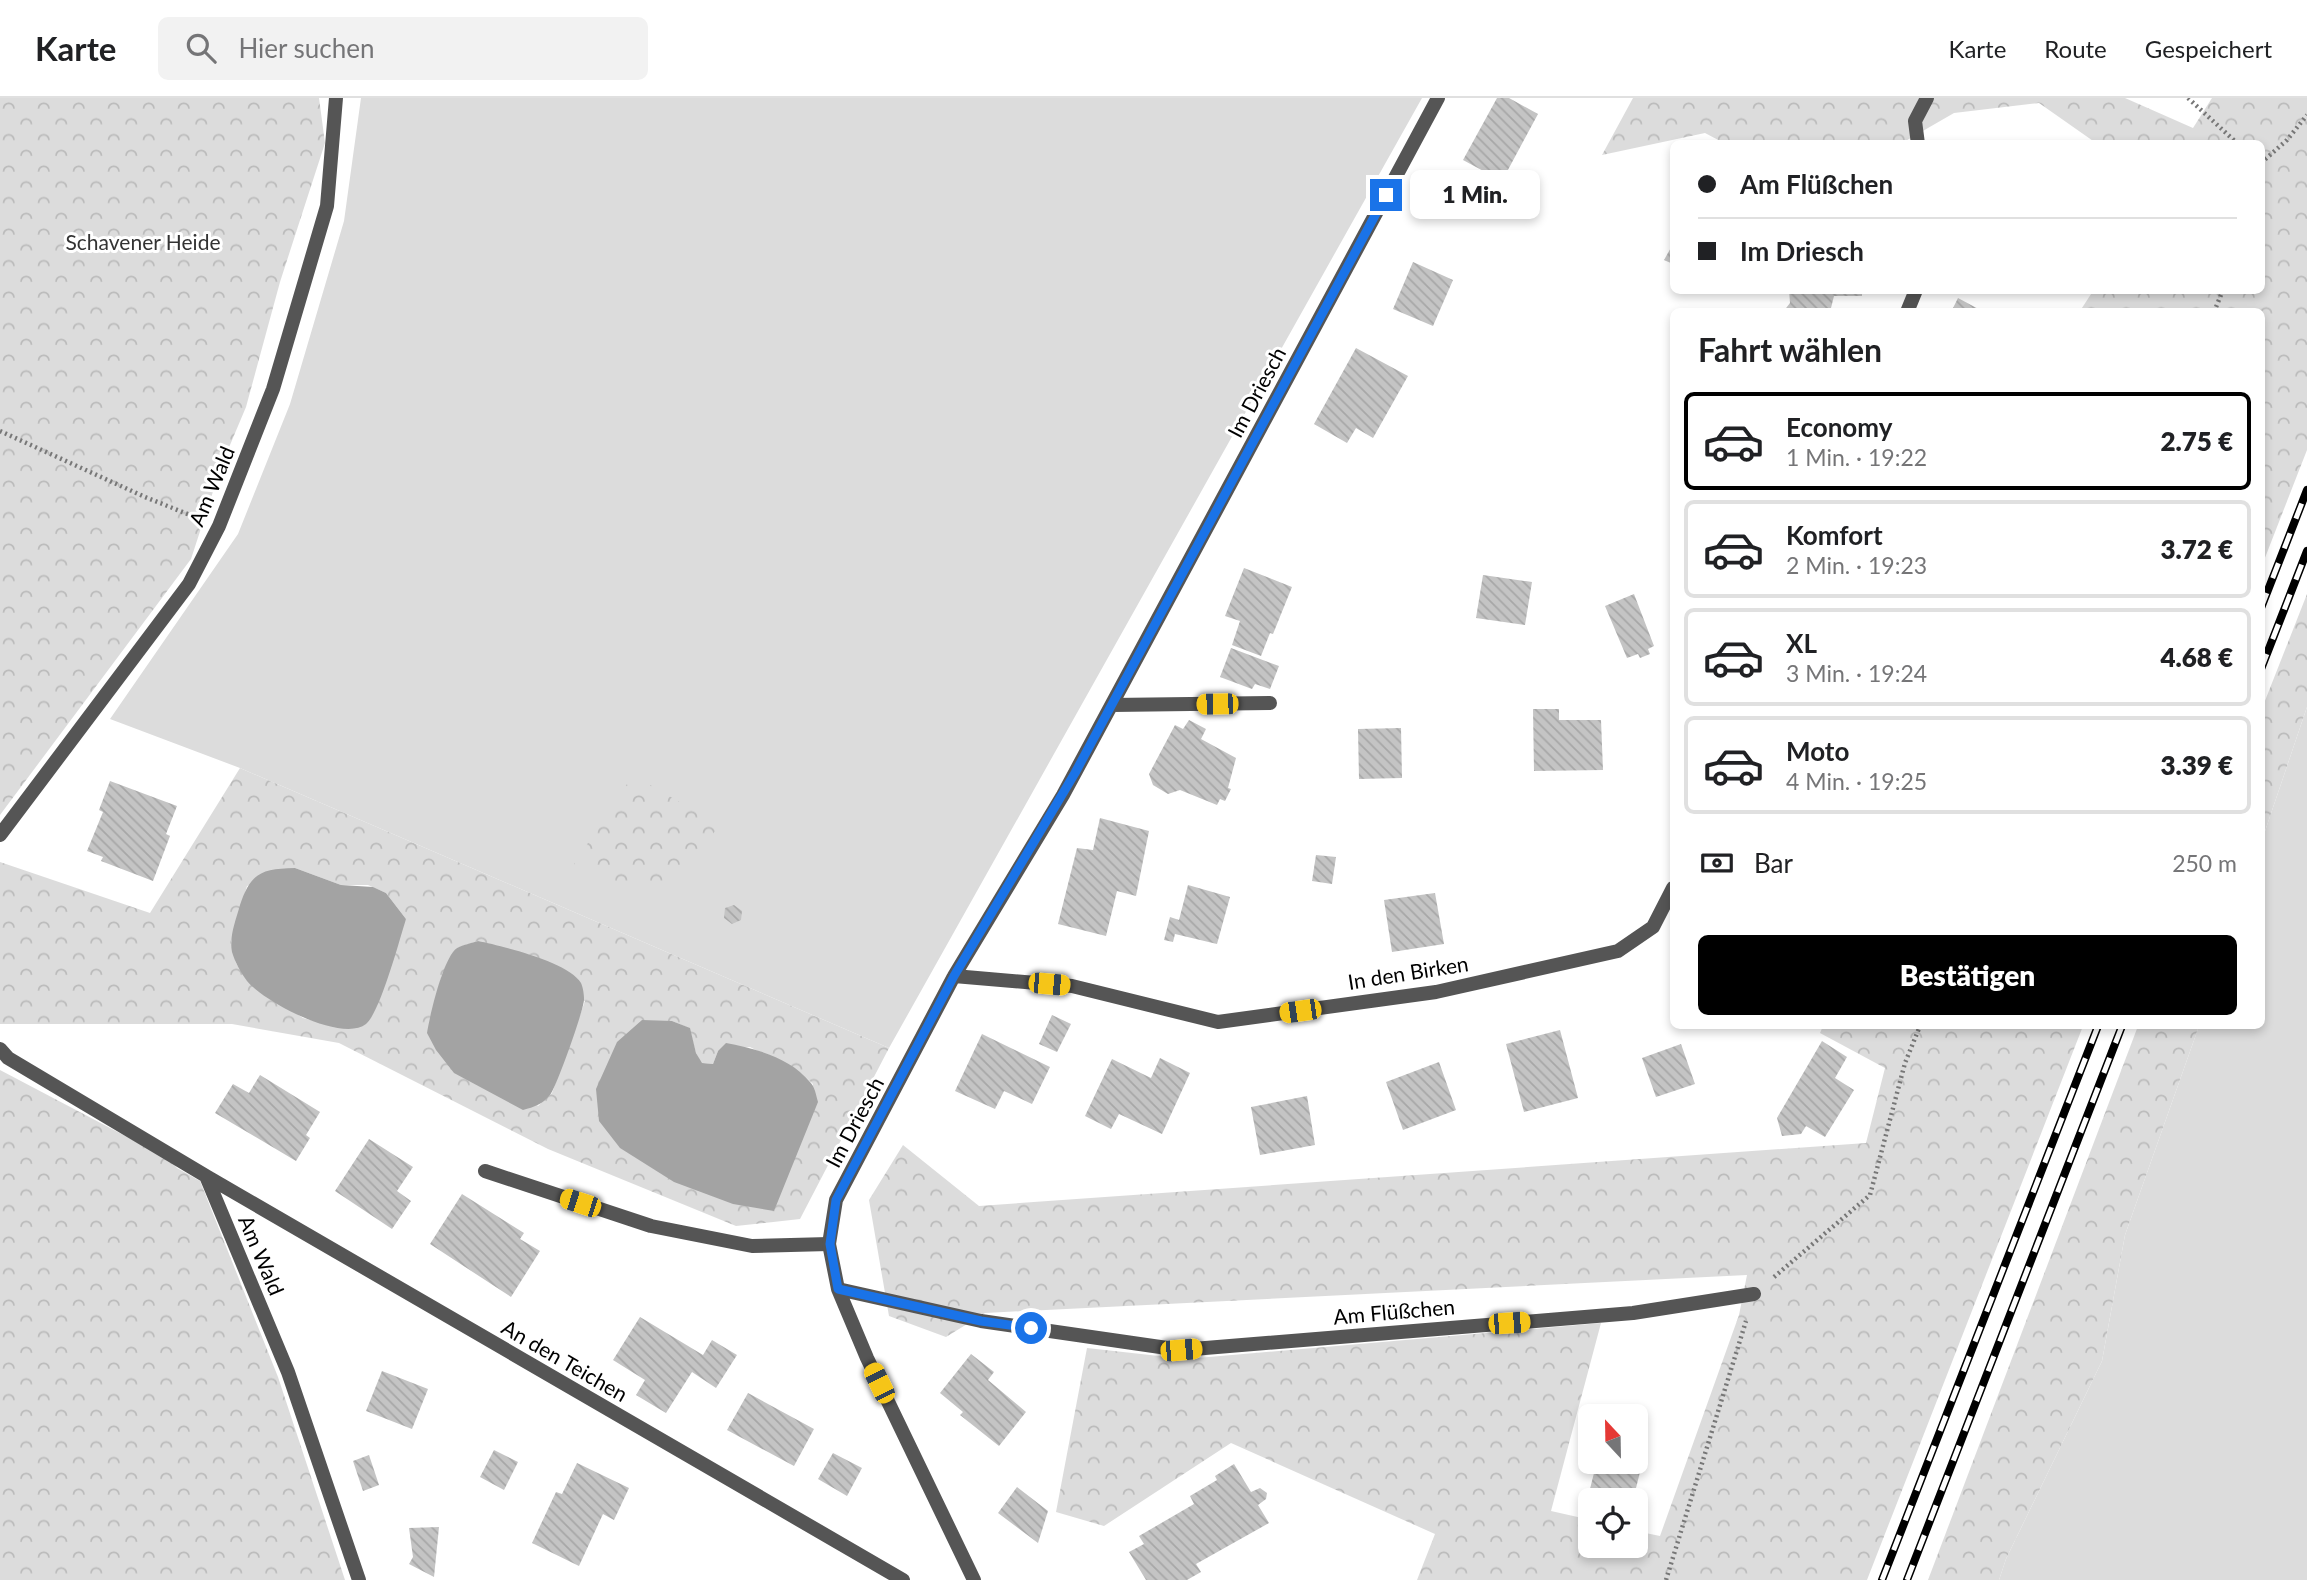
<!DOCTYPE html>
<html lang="de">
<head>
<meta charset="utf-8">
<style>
	body { margin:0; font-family:Lato,sans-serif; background:#f2f2f2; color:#202124; height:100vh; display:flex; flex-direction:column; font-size:26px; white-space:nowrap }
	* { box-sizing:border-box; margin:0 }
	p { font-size:23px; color:#757577 }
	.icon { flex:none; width:38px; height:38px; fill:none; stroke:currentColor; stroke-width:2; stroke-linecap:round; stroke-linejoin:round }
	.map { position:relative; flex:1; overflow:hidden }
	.details { position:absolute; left:1670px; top:210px; width:595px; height:721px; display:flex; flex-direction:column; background:#fff; border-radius:10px; box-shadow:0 4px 10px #0003 }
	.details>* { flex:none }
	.banner { position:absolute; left:1670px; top:42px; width:595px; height:154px; border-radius:10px; box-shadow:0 4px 10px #0003; display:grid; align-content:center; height:154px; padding:0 28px; background:#fff }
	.needle { width:46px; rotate:338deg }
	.buttons { position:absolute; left:1578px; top:1306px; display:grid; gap:14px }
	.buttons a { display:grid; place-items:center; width:70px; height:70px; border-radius:10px; background:#fff; box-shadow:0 4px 10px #0003; font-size:35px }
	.end { position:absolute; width:32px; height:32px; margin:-16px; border:9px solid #1a73e8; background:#fff; box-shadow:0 0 0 4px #fff }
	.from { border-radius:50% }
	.bubble { position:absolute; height:49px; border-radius:10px; background:#fff; box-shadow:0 4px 10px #0003; font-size:23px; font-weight:800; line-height:49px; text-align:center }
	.car { position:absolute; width:21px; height:42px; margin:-21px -10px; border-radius:9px; box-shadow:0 0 5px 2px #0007; background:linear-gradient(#f5c518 24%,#345 0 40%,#f5c518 0 76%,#345 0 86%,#f5c518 0) }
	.banner b { display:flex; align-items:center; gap:24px; height:66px; font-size:26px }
	.banner b+b { border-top:2px solid #e0e0e0 }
	.banner i { width:18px; height:18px; background:#202124 }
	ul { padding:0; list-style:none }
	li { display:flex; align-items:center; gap:21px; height:98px; margin:0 14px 10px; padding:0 14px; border:4px solid #e0e0e0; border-radius:10px }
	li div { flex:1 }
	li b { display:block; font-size:26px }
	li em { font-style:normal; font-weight:800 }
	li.current { border-color:#000 }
	li>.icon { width:63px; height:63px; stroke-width:1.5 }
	h2 { padding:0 28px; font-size:32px; line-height:84px }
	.pay { display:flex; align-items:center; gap:18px; height:77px; padding:0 28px; font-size:26px }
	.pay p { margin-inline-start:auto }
	.button { display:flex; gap:14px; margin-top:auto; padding:14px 28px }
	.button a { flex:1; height:80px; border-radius:10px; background:#000; color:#fff; font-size:28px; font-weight:800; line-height:80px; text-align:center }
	header { display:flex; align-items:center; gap:42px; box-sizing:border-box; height:98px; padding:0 35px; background:#fff; border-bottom:2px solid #e0e0e0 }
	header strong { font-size:33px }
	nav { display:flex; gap:38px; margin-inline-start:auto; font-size:24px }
	.search { width:490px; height:63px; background:#f2f2f2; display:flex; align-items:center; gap:18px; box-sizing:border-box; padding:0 24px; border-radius:10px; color:#757577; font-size:26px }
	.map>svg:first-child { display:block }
	.grass { fill:#dcdcdc }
	.forest { fill:url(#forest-crowns); fill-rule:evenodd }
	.water { fill:#a3a3a3 }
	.building { fill:url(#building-back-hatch) }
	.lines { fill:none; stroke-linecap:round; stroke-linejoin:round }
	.path { stroke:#777; stroke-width:4.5; stroke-dasharray:2 3.5; stroke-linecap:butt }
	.service { stroke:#555; stroke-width:14 }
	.minor { stroke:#555; stroke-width:14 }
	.rail-casing { stroke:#000; stroke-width:8 }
	.rail { stroke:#fff; stroke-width:5; stroke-dasharray:16; stroke-linecap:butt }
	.route { stroke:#1a73e8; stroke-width:9 }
	.labels { text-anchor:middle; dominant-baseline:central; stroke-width:6; stroke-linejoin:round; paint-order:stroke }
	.park-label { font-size:21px; fill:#333; stroke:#fff }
	.street-label { font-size:21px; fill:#000; stroke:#fff }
</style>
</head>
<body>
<header>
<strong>Karte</strong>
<div class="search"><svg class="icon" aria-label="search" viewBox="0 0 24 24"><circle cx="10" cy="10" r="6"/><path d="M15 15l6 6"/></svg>Hier suchen</div>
<nav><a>Karte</a><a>Route</a><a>Gespeichert</a></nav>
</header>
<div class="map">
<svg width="2307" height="1482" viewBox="0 0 2307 1482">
	<defs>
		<pattern id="forest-crowns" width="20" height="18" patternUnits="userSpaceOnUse" patternTransform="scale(1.75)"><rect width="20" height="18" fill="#dcdcdc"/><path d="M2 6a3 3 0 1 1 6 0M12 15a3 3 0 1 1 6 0" fill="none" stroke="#bbb"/></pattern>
		<pattern id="building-back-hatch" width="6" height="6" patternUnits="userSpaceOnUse" patternTransform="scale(1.75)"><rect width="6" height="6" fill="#c4c4c4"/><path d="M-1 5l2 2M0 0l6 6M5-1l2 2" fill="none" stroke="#a7a7a7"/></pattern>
	</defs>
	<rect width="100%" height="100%" fill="#fff"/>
	<path class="grass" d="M361,0H1422L889,950L240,670L110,621L238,436L290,306L344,123Z
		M2307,609V1482H1999L2006,1461L2102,1263L2125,1137L2199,928H2261V745Z"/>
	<path class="forest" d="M0,0H319L325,45L280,184L246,309L222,366L191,461L0,717Z
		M1633,0H2125L2193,30L2212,0H2307V352L2261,470V214L2080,213L2093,193L2261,192V46L2096,45L2039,5L1954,15L1902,45H1724L1705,35L1602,57Z
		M2307,496V609L2261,745V613Z
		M240,670L889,950L800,1121L736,1128L548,1051L339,945L232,926H0V764L150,815ZM295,770L341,787H368L386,795L406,821L337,929L303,920L247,882L236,865L231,843L247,788ZM478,843L585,903L552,995L538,1008L438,891L442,877L457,850ZM672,923L689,930L696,955L701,965L713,966L718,953L750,949L801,975L813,986L774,1113Z
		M633,677L719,727L682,783L619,787L574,766Z
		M1823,928H2083L1867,1482H1417L1435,1436L1231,1345L1104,1428L1056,1414L1087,1250L1186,1261L1601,1225L1551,1413L1591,1422V1447H1636V1433L1660,1438L1739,1217L1747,1177L985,1215L946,1239L889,1218L869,1102L903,1047L979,1108L1866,1045L1885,970L1820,935Z
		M2138,928H2199L2125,1137L2102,1263L2006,1461L1999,1482H1928Z
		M0,972L169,1061L177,1070L200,1083L278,1279L345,1482H0Z"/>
	<path class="water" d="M295,770L341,787L373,789L386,795L406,821C400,840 380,915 366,926C342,945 264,904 247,883C241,875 235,864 232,854C229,838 236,822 240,807C251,774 262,771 295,770Z
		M478,843C502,848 569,864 581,885C583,889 584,897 584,901C585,909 556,990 550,997C543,1006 534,1009 523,1012L454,975L436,952L427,935C430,917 443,860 457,850C462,847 472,845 478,843Z
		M642,922L672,923L690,930L696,955L702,965L713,966L718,953L726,945C754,950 791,960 810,984C815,989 816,997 818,1004L774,1113L733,1106L674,1084L620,1050L599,1023L596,991L617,944Z"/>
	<path class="building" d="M1497,0H1509L1538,16L1502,83L1463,62Z
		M1673,146V166L1664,162Z
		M1413,164L1453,182L1433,228L1393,211Z
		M1789,192H1862V198H1834L1830,214H1783L1790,205Z
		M1958,200L1984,214H1951Z
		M1356,250L1408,278L1373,340L1356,330L1347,345L1314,326Z
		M1244,470L1292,489L1273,536L1270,535L1261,558L1232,547L1240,523L1225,518Z
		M1483,477L1532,484L1525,527L1476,520Z
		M1634,496L1654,548L1648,551L1650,556L1640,560L1638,556L1627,560L1605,508Z
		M1231,550L1279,568L1270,591L1255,586L1252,591L1220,579Z
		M1533,611H1559V622H1601L1603,672L1534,673Z
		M1189,622L1206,631L1201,641L1236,660L1228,690L1231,691L1225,703L1220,701L1217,707L1180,692L1168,696L1153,687L1149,676L1175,627L1183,631Z
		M1401,630L1402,680L1359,681L1358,631Z
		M110,683L177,708L166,736L170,738L153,783L101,763L103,759L87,753L103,714L99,712Z
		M1100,720L1149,733L1136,798L1117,793L1106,838L1058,826L1077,750L1093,752Z
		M1316,757L1336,759L1332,786L1312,783Z
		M1188,787L1230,799L1217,846L1175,836L1173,844L1164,842L1170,819L1179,822Z
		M1435,795L1444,846L1392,854L1384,802Z
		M734,807L742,813L741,822L732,826L724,820L725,810Z
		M1052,917L1071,926L1057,954L1039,946Z
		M1560,932L1578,1000L1524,1014L1506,946Z
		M982,936L1050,969L1032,1006L1004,993L995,1011L955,993Z
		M1822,943L1847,959L1835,980L1854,992L1825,1039L1806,1028L1801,1036L1782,1038L1777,1020Z
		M1681,946L1695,986L1656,999L1642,960Z
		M1160,960L1190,975L1162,1036L1119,1016L1111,1031L1085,1018L1112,961L1151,980Z
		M1439,964L1456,1012L1403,1032L1386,984Z
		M260,977L320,1014L306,1037L310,1040L296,1063L215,1015L233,986L249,995Z
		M1307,998L1315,1047L1260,1057L1251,1009Z
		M369,1041L413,1069L397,1093L411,1103L392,1131L335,1093Z
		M462,1096L524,1135L520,1141L540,1153L511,1199L430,1146Z
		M640,1219L703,1257L712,1242L737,1257L716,1290L692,1274L666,1315L636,1297L645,1282L613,1262Z
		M971,1256L994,1274L988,1282L1026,1314L999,1348L960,1317L963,1314L940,1295Z
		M382,1273L428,1291L412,1331L366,1313Z
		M748,1295L814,1331L794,1368L727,1332Z
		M1636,1351L1645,1354L1633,1402L1590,1391L1597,1363H1636Z
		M494,1352L518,1364L504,1392L480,1379Z
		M833,1355L862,1370L847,1398L818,1381Z
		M369,1357L379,1387L363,1393L353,1363Z
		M577,1365L629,1390L614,1422L603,1416L579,1468L532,1445L556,1394L562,1396Z
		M1234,1366L1251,1394L1260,1390L1267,1395L1266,1401L1258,1407L1269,1425L1196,1466L1201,1474L1187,1482H1146L1129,1454L1144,1446L1139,1438L1194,1406L1190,1398L1217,1382L1215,1378Z
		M1017,1389L1048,1413L1038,1445L998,1415Z
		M439,1429L434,1479L409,1466L413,1459L409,1430Z"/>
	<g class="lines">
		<path class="path" d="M2188,0L2238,46
			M2261,65L2287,42L2307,17
			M2214,214L2223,192
			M0,333L145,399L195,419
			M1774,1179L1870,1097L1905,965L1920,928
			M1666,1482L1746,1223"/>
		<path class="service" d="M485,1073L651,1128L752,1148L829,1146"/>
		<path class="minor" d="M1918,46L1915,23L1927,0
			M1907,214L1916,192
			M1112,607L1270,605
			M0,737L189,486L219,428L273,291L327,108L336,0
			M954,878L1072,888L1218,924L1436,894L1618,853L1653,829L1673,790
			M0,951L8,960L206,1078L288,1274L359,1482
			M206,1078L903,1482
			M838,1191L981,1223L1181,1252L1633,1215L1754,1196
			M974,1482L867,1260L838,1191L829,1146L836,1102L954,878L1063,697L1438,0"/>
		<defs>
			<path id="rail" d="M2261,510L2307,392
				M2261,571L2307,453
				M1882,1482L2098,928
				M1907,1482L2122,928"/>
		</defs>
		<use href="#rail" class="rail-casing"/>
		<use href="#rail" class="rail"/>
	</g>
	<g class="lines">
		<path class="route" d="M1031,1230L981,1223L838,1191L830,1146L836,1102L954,878L1075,675L1386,97"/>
	</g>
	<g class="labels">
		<g class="park-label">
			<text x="143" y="143">Schavener Heide</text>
		</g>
		<g class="street-label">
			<text transform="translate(1256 294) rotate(-62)">Im Driesch</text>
			<text transform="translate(211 388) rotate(-67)">Am Wald</text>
			<text transform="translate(1408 874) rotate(-9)">In den Birken</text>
			<text transform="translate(854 1024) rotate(-62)">Im Driesch</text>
			<text transform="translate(262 1157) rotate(67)">Am Wald</text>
			<text transform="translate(1394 1213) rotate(-5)">Am Flüßchen</text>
			<text transform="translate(565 1262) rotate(30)">An den Teichen</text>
		</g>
	</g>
</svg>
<div class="buttons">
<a><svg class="needle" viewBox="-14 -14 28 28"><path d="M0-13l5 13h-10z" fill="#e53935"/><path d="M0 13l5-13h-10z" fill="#757577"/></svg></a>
<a><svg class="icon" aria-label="locate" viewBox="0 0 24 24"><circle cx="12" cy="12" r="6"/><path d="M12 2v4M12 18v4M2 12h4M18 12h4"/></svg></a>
</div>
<i class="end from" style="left:1031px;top:1230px"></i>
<i class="end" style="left:1386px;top:97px"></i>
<div class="bubble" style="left:1410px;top:72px;width:130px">1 Min.</div>
<i class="car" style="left:1217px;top:606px;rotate:269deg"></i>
<i class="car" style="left:1049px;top:886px;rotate:95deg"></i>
<i class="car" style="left:1300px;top:913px;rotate:262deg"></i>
<i class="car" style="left:580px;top:1105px;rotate:288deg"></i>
<i class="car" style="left:1509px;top:1225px;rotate:86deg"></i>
<i class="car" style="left:1181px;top:1252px;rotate:85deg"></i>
<i class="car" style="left:879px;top:1285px;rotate:334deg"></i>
<div class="banner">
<b><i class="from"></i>Am Flüßchen</b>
<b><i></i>Im Driesch</b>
</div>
<section class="details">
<h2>Fahrt wählen</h2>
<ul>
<li class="current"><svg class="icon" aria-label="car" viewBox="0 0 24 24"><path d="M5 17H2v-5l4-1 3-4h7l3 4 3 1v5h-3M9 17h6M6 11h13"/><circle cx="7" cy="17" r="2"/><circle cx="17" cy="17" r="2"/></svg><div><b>Economy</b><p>1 Min. · 19:22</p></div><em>2.75 €</em></li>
<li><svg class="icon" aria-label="car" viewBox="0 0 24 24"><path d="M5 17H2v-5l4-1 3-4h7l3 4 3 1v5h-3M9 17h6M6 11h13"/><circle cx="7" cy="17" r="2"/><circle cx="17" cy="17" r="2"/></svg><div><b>Komfort</b><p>2 Min. · 19:23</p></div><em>3.72 €</em></li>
<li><svg class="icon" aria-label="car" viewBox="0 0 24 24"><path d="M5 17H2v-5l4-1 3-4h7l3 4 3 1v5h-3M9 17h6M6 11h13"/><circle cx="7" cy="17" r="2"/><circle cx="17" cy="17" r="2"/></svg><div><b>XL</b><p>3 Min. · 19:24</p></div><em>4.68 €</em></li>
<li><svg class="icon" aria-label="car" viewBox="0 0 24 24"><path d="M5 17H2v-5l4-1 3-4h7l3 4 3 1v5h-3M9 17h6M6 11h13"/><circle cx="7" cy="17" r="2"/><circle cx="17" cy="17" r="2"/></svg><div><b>Moto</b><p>4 Min. · 19:25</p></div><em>3.39 €</em></li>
</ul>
<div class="pay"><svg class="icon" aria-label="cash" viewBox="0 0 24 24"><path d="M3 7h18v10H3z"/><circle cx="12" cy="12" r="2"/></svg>Bar<p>250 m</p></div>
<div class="button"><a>Bestätigen</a></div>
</section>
</div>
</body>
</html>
